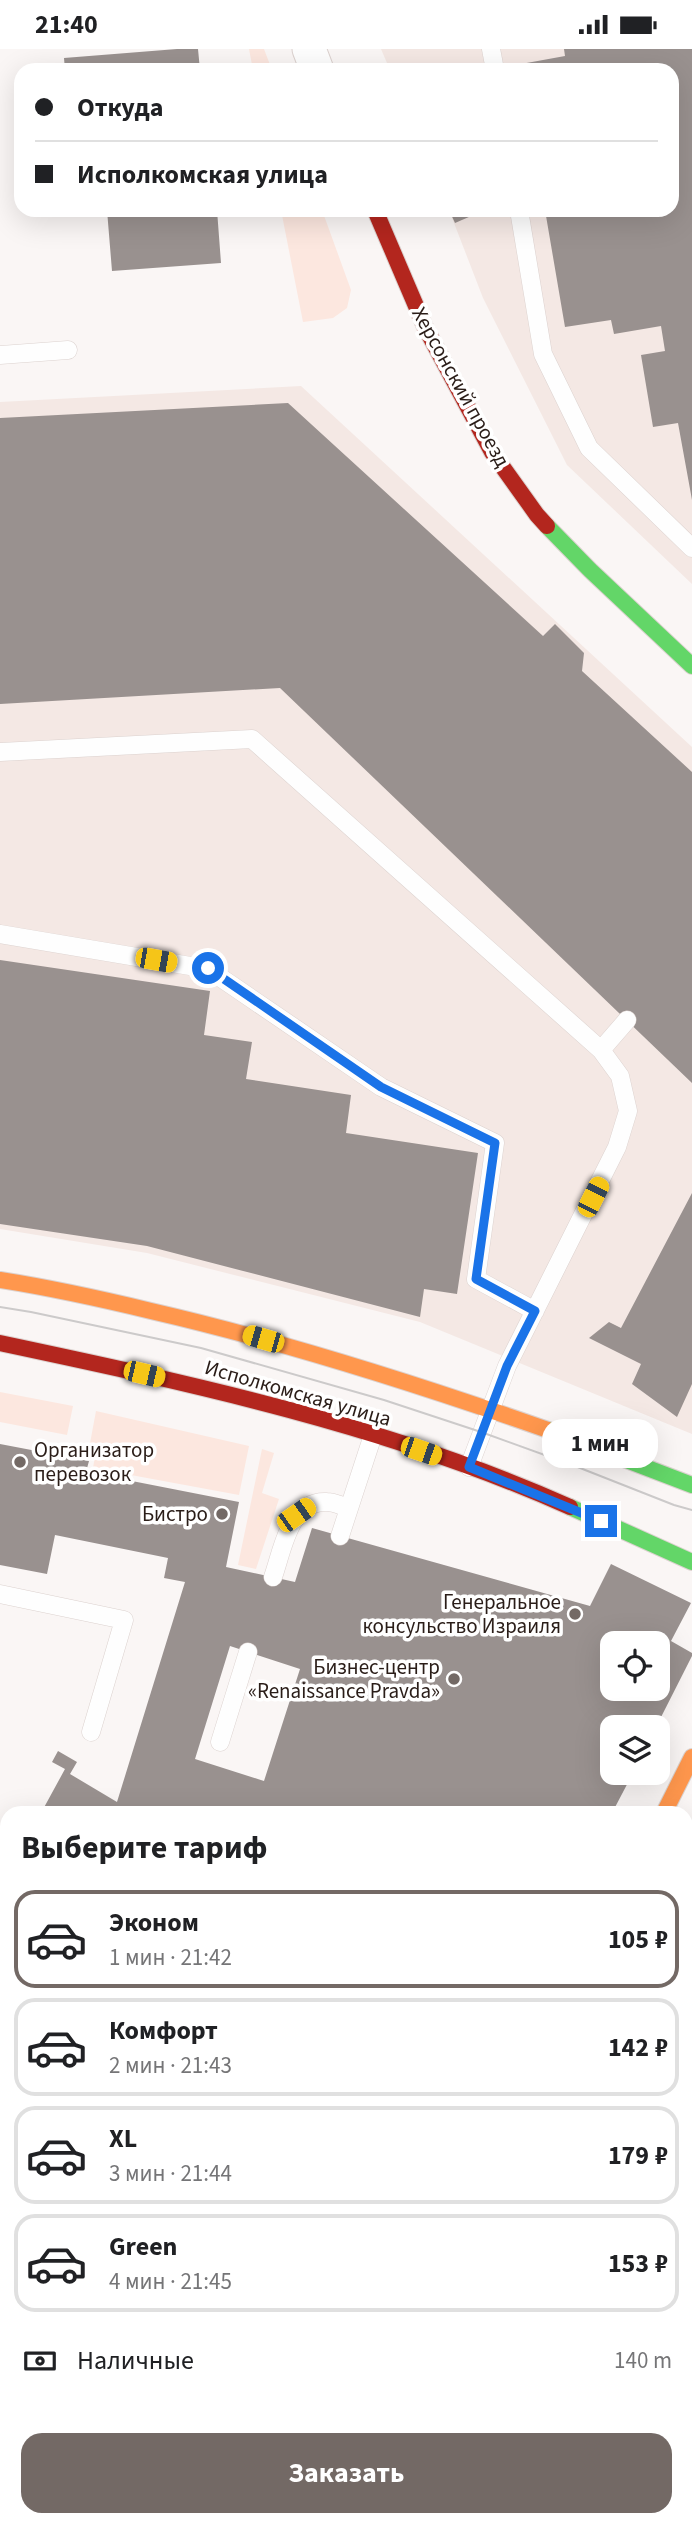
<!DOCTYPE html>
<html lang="ru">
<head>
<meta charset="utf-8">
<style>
	body { margin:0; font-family:"Source Sans 3",sans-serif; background:#f6f6f6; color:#202124; height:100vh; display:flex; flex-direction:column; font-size:26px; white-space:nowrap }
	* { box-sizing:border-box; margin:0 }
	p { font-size:23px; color:#757577 }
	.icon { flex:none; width:38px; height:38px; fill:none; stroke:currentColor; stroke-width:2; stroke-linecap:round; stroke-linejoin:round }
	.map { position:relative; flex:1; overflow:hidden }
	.panel { position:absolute; left:0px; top:1757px; width:693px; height:721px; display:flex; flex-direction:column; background:#fff; border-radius:21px 21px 0 0; box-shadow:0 7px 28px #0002 }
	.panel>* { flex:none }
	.top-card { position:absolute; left:14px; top:14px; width:665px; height:154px; border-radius:21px; box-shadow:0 7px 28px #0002; display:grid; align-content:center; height:154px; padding:0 21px; background:#fff }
	.tools { position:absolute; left:600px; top:1582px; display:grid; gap:14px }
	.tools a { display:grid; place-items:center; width:70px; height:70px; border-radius:14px; background:#fff; box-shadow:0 7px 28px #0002; font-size:35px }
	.end { position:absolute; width:32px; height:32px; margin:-16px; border:9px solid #1a73e8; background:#fff; box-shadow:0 0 0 4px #fff }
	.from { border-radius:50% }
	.bubble { position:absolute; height:49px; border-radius:21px; background:#fff; box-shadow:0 7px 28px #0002; font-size:23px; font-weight:700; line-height:49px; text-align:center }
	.car { position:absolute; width:21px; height:42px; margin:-21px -10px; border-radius:9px; box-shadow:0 0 5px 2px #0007; background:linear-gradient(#f5c518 24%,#345 0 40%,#f5c518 0 76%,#345 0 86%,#f5c518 0) }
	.top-card b { display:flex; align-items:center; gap:24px; height:66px; font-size:26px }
	.top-card b+b { border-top:2px solid #e0e0e0 }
	.top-card i { width:18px; height:18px; background:#202124 }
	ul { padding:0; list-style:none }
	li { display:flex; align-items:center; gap:21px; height:98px; margin:0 14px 10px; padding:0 7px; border:4px solid #e0e0e0; border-radius:21px }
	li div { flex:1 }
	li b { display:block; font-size:26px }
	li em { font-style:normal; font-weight:700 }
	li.current { border-color:#736965 }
	li>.icon { width:63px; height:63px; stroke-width:1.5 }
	h2 { padding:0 21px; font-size:32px; line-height:84px }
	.pay { display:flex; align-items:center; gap:18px; height:77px; padding:0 21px; font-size:26px }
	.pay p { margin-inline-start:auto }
	.action { display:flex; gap:14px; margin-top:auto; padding:14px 21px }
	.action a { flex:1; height:80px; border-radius:21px; background:#736965; color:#fff; font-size:28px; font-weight:700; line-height:80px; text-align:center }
	.status { display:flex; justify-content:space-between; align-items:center; height:49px; padding:0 35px; background:#fff; direction:ltr }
	.status svg { height:19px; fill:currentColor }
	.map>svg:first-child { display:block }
	.built { fill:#f4e8e4 }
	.green { fill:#fce7df }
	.forest { fill:#eec6b7 }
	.building { fill:#99918f; fill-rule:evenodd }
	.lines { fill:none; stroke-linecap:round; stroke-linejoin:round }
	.lane-casing { stroke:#dcd2cf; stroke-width:19 }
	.street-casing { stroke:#dcd2cf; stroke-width:35 }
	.fast-casing { stroke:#dcd2cf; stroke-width:18 }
	.slow-casing { stroke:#dcd2cf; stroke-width:18 }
	.jam-casing { stroke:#dcd2cf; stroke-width:18 }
	.lane { stroke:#fefefe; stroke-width:18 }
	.street { stroke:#fefefe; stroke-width:33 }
	.fast { stroke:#63d668; stroke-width:16 }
	.slow { stroke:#ff974d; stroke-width:16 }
	.jam { stroke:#b3261e; stroke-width:16 }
	.tram { stroke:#cccaca; stroke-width:2 }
	.route { stroke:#1a73e8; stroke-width:9 }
	.poi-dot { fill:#736965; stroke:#fff; stroke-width:2.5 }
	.labels { text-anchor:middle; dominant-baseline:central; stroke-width:7; stroke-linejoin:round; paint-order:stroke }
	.street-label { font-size:21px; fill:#2a1d18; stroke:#fff }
	.poi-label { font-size:21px; fill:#2a1d18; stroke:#fff; text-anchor:end }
</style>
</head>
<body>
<div class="status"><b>21:40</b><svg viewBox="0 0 49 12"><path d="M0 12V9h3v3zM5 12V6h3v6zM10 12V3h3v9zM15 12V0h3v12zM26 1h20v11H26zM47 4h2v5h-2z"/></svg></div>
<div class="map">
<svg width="692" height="2478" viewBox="0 0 692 2478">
	<rect width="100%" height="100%" fill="#faf6f5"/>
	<path class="built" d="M381,0H692V535L567,416L483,249L449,161H672V21H390Z
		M301,337L692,698V1385L420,1273L147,1204L0,1180V353Z"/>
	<path class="green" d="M249,0H264L272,21H253Z
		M281,161H322L351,241L347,259L333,269L303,273Z
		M0,1343L73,1357L67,1386L0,1373Z
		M96,1362L249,1397L239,1446L93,1419L95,1407L88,1405Z
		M262,1400L274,1404L262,1444L279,1450L256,1520L238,1516Z"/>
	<path class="forest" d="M0,2193L7,2197V2278L0,2276Z"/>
	<path class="building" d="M177,0H198L200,21H65L64,9Z
		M564,0H692V451L678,374L653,378L641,306L665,302L661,277L614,285L611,271L565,278L545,161H672V21H522L521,15L565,7Z
		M107,161H217L221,214L112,222Z
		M449,161H485L455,174Z
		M288,354L543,587L555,575L584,604L582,622L692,723V1034L280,639L0,655V369Z
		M0,911L210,942L204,986L252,993L246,1030L351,1046L346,1084L478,1104L457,1245L424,1240L420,1268L147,1197L0,1175Z
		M692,1144V1335L677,1368L632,1335L641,1315L589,1289L609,1273L621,1279Z
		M0,1395L89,1412L86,1423L239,1453L226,1518L295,1533L312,1479L590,1557L611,1515L691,1554L671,1592L692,1604V1607L656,1678H612V1724H633L612,1764H41L65,1720L52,1713L58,1702L77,1713L70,1725L117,1753L185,1533L164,1529L168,1509L55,1486L47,1525L0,1516ZM612,1594H658V1640H612ZM230,1597L300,1620L264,1732L195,1710Z
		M7,1829V2054L0,2051V1838L2,1839Z
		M692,1936V2147L686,2143V1947Z
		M0,2104L7,2107V2169L0,2166Z
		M686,2288L692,2291V2459L686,2471Z
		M0,2307L7,2310V2416L0,2413Z
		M136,2471H257L253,2478H153Z
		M416,2471H465L478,2478H412Z"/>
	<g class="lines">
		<defs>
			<path id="lane" d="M491,0L495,21
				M519,161L543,305L589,399L692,499
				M0,306L68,301
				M0,703L252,690L601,1001L620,1027L628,1062L617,1098L507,1317L469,1418
				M0,885L208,920L381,1038L495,1094L476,1230L535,1262
				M601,1001L627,971
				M340,1487L373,1386
				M273,1528C283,1500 289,1451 327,1453C334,1453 342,1457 349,1459
				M0,1545L124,1571L91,1683
				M220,1693L248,1603
				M0,1809L7,1821
				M0,2078L7,2082
				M0,2179L7,2182
				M686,2258L692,2259
				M0,2291L7,2294
				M580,2471L594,2478"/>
			<path id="street" d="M309,0L317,21
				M12,2471L29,2478"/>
			<path id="fast" d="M547,477L590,521L692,617
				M548,1381L692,1436
				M570,1458L692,1513"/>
			<path id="slow" d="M0,1231C51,1239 101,1250 151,1262C286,1293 417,1335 548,1381
				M664,1764L692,1708
				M303,2478L307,2471
				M358,2478L362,2471"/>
			<path id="jam" d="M375,161L425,278L492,403L537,466L547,477
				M0,1294C193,1335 389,1377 570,1458
				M686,1843L692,1831"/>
		</defs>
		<use href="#lane" class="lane-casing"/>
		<use href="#street" class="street-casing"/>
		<use href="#fast" class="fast-casing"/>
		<use href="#slow" class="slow-casing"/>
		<use href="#jam" class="jam-casing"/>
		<use href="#lane" class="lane"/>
		<use href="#street" class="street"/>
		<use href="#fast" class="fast"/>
		<use href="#slow" class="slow"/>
		<use href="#jam" class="jam"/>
		<path class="tram" d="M0,1258L31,1263L201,1299L384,1351L481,1383L575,1417L674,1456L692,1461
			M686,1791L692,1779
			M0,2475L6,2478
			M332,2478L336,2471"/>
	</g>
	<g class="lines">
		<path class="route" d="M208,919L381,1038L495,1094L476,1230L535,1262L507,1317L469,1418L601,1472"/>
	</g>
	<g class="poi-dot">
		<circle cx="20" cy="1413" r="7"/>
		<circle cx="222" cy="1465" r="7"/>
		<circle cx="575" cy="1565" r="7"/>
		<circle cx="454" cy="1630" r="7"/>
	</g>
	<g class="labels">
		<g class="street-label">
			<text transform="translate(461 338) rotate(61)">Херсонский проезд</text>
			<text transform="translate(298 1344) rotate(16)">Исполкомская улица</text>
		</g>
		<g class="poi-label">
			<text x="34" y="1401" text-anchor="start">Организатор<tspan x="34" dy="24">перевозок</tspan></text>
			<text x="208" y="1465">Бистро</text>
			<text x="561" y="1553">Генеральное<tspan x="561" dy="24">консульство Израиля</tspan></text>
			<text x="440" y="1618">Бизнес-центр<tspan x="440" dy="24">«Renaissance Pravda»</tspan></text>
		</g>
	</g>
</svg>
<div class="tools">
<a><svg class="icon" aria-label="locate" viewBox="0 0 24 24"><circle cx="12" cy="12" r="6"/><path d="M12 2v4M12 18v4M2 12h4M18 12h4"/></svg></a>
<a><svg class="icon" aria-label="layers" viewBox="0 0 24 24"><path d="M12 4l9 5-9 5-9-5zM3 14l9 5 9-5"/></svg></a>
</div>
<i class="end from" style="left:208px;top:919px"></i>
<i class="end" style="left:601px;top:1472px"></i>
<div class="bubble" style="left:542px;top:1370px;width:116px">1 мин</div>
<i class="car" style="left:156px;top:911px;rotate:100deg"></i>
<i class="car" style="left:593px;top:1148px;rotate:27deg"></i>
<i class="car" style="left:263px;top:1290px;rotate:286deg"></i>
<i class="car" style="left:144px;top:1325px;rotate:103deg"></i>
<i class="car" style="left:421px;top:1402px;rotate:109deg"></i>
<i class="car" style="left:296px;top:1466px;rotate:55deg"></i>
<div class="top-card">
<b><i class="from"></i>Откуда</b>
<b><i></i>Исполкомская улица</b>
</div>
<section class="panel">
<h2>Выберите тариф</h2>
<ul>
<li class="current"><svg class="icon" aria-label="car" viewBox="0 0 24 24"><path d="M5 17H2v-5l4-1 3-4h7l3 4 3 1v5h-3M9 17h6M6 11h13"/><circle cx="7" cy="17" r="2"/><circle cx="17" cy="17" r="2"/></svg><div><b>Эконом</b><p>1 мин · 21:42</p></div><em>105 ₽</em></li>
<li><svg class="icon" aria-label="car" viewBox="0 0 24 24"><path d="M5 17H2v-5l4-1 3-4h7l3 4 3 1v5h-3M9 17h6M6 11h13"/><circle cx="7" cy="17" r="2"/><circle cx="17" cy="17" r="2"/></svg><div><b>Комфорт</b><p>2 мин · 21:43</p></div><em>142 ₽</em></li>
<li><svg class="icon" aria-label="car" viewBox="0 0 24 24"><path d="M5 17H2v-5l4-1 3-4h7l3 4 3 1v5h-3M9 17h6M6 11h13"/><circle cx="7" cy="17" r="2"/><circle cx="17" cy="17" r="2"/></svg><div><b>XL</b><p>3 мин · 21:44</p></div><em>179 ₽</em></li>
<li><svg class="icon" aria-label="car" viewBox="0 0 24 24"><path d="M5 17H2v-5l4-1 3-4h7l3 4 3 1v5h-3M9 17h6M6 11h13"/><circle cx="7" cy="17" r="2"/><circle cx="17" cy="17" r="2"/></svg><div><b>Green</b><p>4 мин · 21:45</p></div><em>153 ₽</em></li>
</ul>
<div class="pay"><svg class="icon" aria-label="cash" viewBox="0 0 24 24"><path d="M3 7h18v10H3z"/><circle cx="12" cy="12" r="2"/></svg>Наличные<p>140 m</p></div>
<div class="action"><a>Заказать</a></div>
</section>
</div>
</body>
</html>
